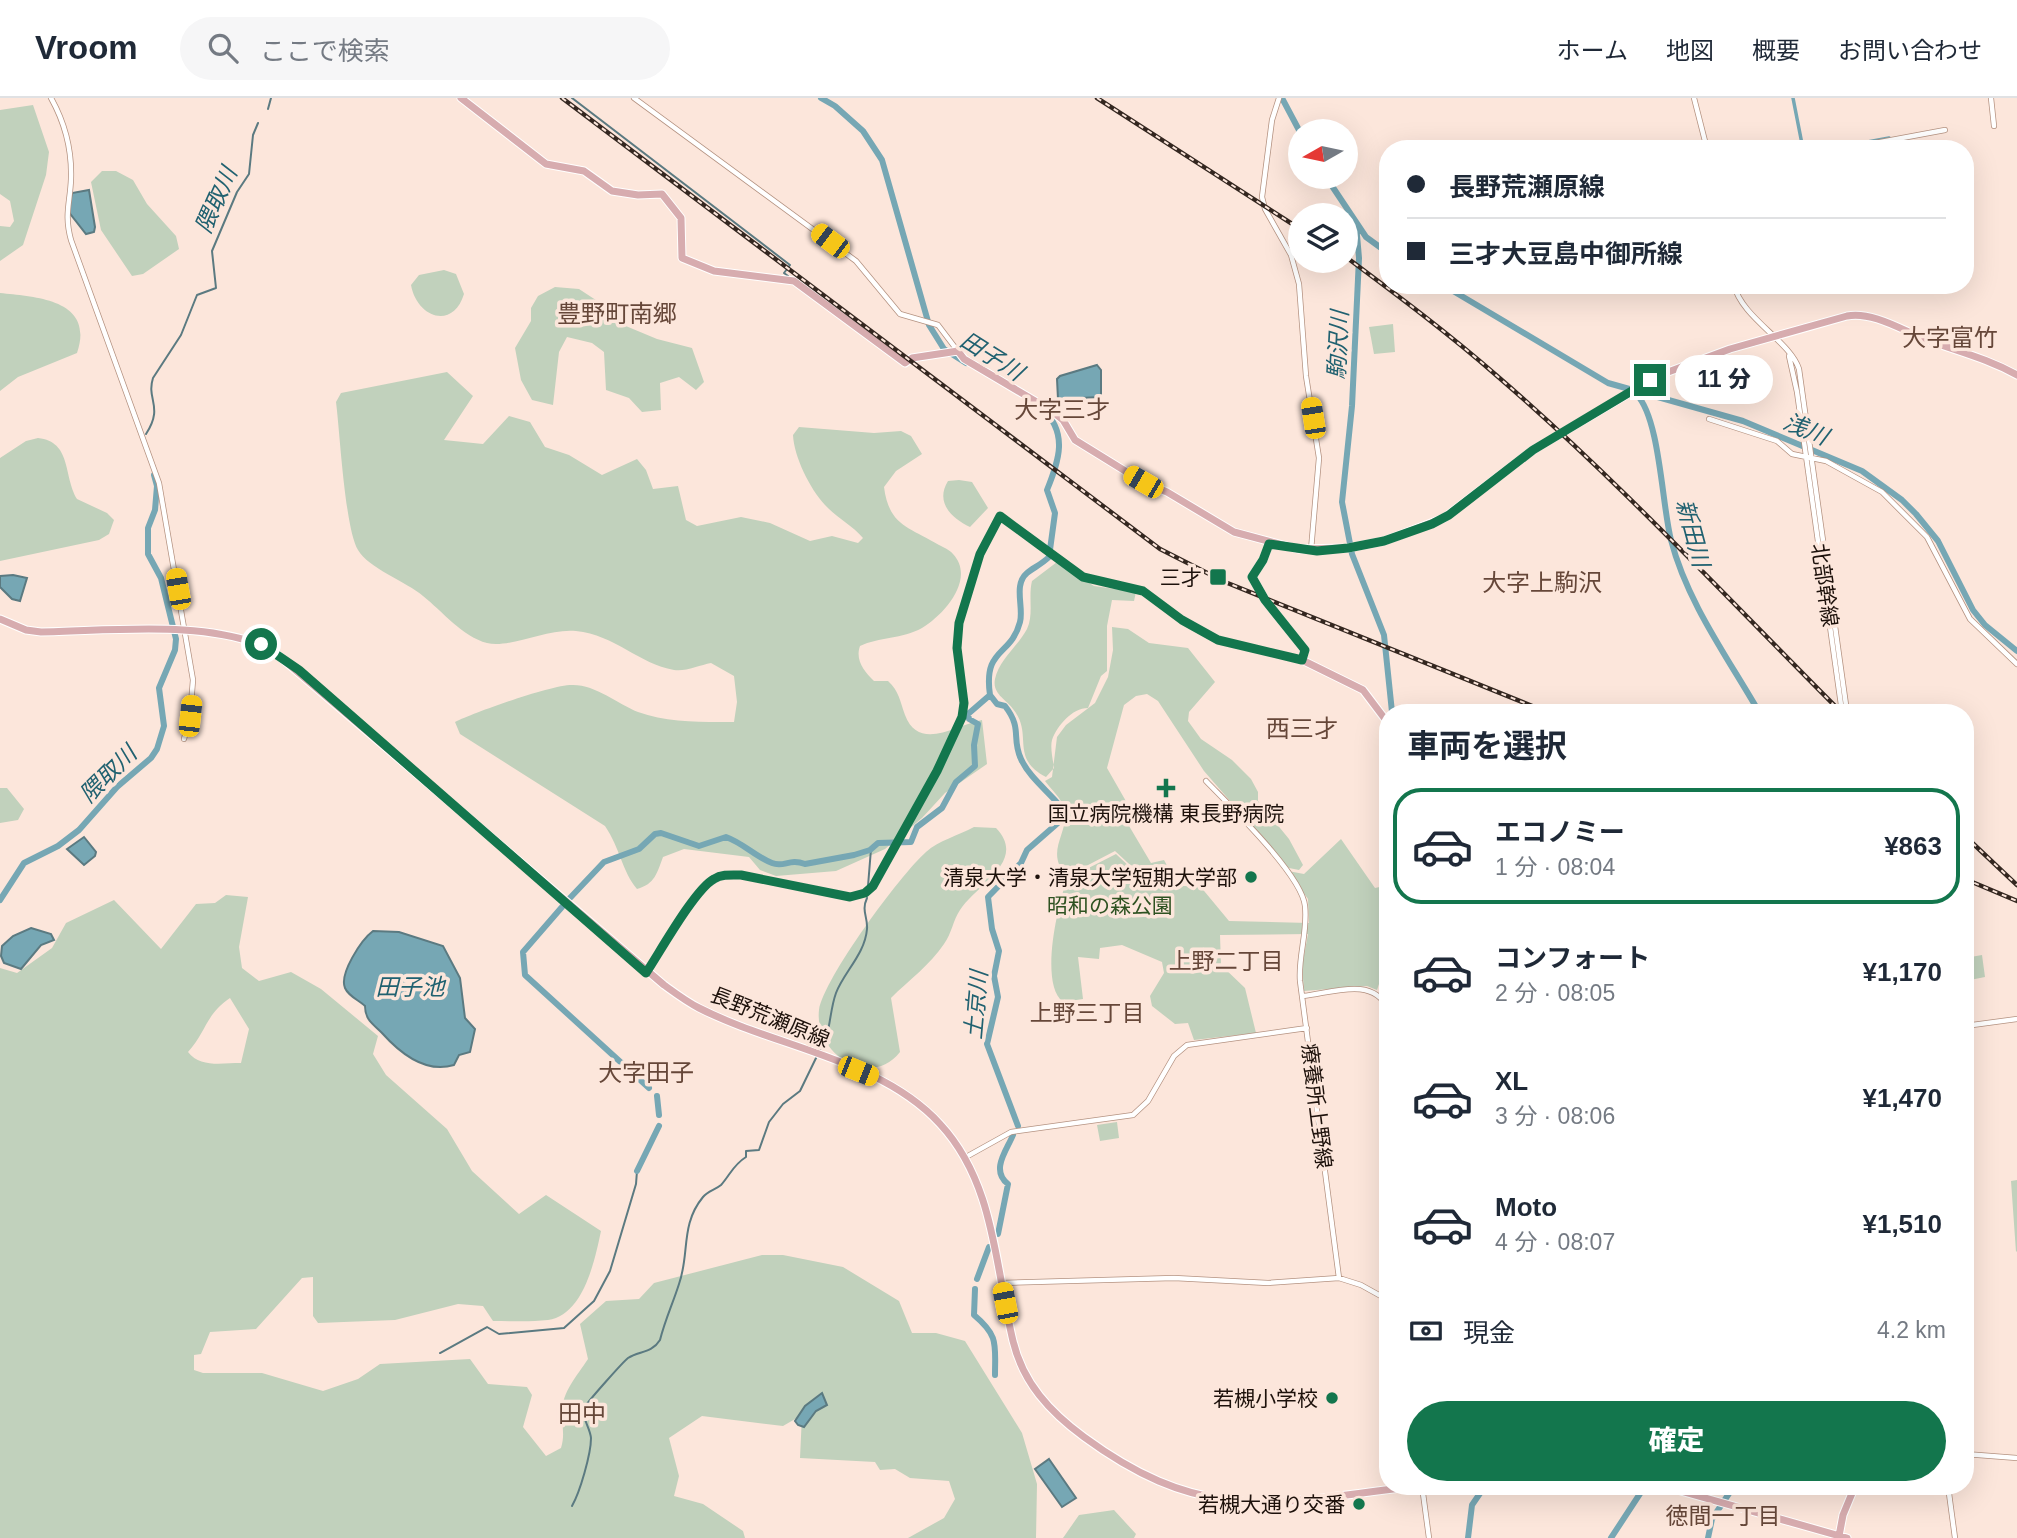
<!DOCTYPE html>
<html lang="ja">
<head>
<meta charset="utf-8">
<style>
	body { margin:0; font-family:Arial,"Noto Sans JP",sans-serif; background:#f6f6f7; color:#1f2937; height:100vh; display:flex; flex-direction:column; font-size:26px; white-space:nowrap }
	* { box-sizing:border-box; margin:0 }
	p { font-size:23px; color:#747a83 }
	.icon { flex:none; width:38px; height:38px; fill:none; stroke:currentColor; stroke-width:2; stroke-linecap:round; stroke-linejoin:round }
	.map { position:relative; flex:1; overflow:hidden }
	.sheet { position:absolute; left:1379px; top:606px; width:595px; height:791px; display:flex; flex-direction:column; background:#fff; border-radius:28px; box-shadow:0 7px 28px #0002 }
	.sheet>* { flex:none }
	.hud { position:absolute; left:1379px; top:42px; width:595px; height:154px; border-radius:28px; box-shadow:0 7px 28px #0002; display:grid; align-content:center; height:154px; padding:0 28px; background:#fff }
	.needle { width:46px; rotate:261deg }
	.buttons { position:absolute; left:1288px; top:21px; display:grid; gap:14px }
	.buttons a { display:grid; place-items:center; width:70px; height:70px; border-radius:50%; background:#fff; box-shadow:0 7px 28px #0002; font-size:35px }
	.end { position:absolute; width:32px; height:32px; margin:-16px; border:9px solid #13764d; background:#fff; box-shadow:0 0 0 4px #fff }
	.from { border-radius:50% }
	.bubble { position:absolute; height:49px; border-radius:24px; background:#fff; box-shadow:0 7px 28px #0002; font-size:23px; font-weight:800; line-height:49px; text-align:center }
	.car { position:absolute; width:21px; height:42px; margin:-21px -10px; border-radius:9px; box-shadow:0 0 5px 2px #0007; background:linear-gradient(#f5c518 24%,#345 0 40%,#f5c518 0 76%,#345 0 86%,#f5c518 0) }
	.hud b { display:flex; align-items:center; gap:24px; height:66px; font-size:26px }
	.hud b+b { border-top:2px solid #e0e1e3 }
	.hud i { width:18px; height:18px; background:#1f2937 }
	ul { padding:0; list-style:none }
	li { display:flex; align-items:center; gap:21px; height:116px; margin:0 14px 10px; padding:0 14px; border:4px solid transparent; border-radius:28px }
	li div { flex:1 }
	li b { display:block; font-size:26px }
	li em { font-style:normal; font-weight:800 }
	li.current { border-color:#13764d }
	li>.icon { width:63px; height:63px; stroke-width:1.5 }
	h2 { padding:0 28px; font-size:32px; line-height:84px }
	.pay { display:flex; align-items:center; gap:18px; height:77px; padding:0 28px; font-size:26px }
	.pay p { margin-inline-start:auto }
	.button { display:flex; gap:14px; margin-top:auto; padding:14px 28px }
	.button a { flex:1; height:80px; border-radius:42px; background:#13764d; color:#fff; font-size:28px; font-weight:800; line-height:80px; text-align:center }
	header { display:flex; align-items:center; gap:42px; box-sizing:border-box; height:98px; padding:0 35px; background:#fff; border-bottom:2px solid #e0e1e3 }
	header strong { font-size:33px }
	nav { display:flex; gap:38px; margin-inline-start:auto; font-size:24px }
	.search { width:490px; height:63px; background:#f6f6f7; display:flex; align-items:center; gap:18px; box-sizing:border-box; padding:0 24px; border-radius:38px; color:#747a83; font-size:26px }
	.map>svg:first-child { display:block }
	.green { fill:#c1d1bc; fill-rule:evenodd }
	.water { fill:#76a7b4; stroke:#5b7a81; stroke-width:2 }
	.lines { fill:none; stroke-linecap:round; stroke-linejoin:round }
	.stream { stroke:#5b7a81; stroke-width:2 }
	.canal { stroke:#76a7b4; stroke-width:3.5 }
	.river { stroke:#76a7b4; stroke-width:6 }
	.minor-casing { stroke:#b49281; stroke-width:6 }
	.major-casing { stroke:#fff; stroke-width:9 }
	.minor { stroke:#fff; stroke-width:4.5 }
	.major { stroke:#d7acaf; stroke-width:7 }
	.rail-casing { stroke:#342720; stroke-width:4.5 }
	.rail { stroke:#fce6db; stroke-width:2; stroke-dasharray:5; stroke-linecap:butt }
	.route { stroke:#13764d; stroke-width:9 }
	.poi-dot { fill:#13764d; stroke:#fce6db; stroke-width:2.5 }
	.labels { text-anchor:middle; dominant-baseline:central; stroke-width:7; stroke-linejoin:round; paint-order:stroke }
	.poi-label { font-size:21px; fill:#1d110b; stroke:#fce6db; text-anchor:end }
	.street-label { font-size:21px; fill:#1d110b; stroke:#fce6db }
	.park-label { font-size:21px; fill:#2e5221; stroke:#fce6db }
	.water-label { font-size:23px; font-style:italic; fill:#206170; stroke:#fce6db }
	.neighbourhood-label { font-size:23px; fill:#664739; stroke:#fce6db }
	.quarter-label { font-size:24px; fill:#664739; stroke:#fce6db }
</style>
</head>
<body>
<header>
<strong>Vroom</strong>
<div class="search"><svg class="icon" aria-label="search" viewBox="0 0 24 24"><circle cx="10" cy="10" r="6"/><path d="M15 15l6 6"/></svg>ここで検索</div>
<nav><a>ホーム</a><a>地図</a><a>概要</a><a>お問い合わせ</a></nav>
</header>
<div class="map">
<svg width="2017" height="1440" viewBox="0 0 2017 1440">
	<rect width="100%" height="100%" fill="#fce6db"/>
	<path class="green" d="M33,7L49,54L46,77L23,147L0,163V128L10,129L14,123L10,103L0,96V12Z
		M102,73H116L133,82L147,106L176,138L179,151L143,176L132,178L101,132L91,84Z
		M444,172L456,176L464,196C453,232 417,220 411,187L419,177Z
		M555,189L579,191L608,210L621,226L657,241L692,250L704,284L696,292L679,279L660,285L661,312L642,314L629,300L606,292L604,254L592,245L567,239L559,254L553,307L532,302L521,282L515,250L531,223V210L538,198Z
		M0,195C38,199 95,202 77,255L18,279L0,293Z
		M1393,226L1395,254L1374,256L1369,229Z
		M447,274L473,298L444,342L483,346L509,318L530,324L545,349L569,357L602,377L637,361L646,372L653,391L678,388L686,422L697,428L741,419L770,425L810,443L832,438L858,445L863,440C852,427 837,420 825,407C810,391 794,359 793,337L799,329L874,335L901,333L911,338L922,356L896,373L884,389C889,428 909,429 939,447C943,449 950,452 953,456C976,481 944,517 922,530C902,541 879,539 860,548C855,562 864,573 874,583H888C899,593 900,603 905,617C919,654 956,627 982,622L987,666L945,695L922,720L885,751L836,773L776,778L760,772L749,759L684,751L663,759C657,775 655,786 637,791C622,773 620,750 605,728L460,636L455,624C476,614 553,586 573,587C596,587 618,606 638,614C668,625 703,624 734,624L737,604L734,578L711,565C700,567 685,574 674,572C639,566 615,537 576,533C547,530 509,551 487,545C463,539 442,513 423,498C407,484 368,470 358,452C345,431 340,335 336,304L341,295Z
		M38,340C72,344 63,377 77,401L107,415L114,422L109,436L99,442L0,463V360L26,343Z
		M959,382L972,384L988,410L970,429C951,420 935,404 948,383Z
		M1057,464L1094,488L1136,494L1134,503L1112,502L1107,528V573L1101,578L1088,610C1072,610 1057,628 1052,642C1050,650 1053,662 1054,670L1046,679C1009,660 1034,636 1013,611C1006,601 992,596 995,581C999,562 1018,548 1027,531C1034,516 1028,499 1032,483Z
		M1112,529L1128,531L1149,545L1188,550L1215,584L1189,614L1188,623L1201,641L1232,662L1251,681L1258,694V703L1289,741L1303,767L1299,772L1289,770L1284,765L1204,673L1158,603L1147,596L1136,598L1124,607L1107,670L1127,705L1119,711L1151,765L1164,762L1176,784L1151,786L1115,753L1067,778C1043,753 1071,734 1064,710C1062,701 1050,690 1045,683L1052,679L1057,639L1066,627L1095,605L1108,579L1113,552Z
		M0,690H7L24,711L18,722L0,725Z
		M974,729L996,730C1028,763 976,787 960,812C953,822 952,835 944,846C930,867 909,882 891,900L900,954C870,992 814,956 819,912C824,880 900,777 926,754C938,743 959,737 974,729Z
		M1341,741L1375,790L1384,788L1388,793V859L1377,892L1367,888L1304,893L1302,868L1308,836L1220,837L1221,867L1245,890L1256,935L1194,942L1188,925L1175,926L1152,908L1150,898L1164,875L1162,864L1122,847L1100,850L1099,861L1078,859L1083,901L1063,904C1039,885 1058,807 1067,781L1116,756L1150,788H1200L1229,823L1309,825L1308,801L1288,773L1304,776Z
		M226,797L248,799L239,849L242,870L259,883L291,874L321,891L378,938L373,956L386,977L447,1031L472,1073L519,1116L546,1097L601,1133C595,1161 584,1217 548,1222C531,1224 511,1223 493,1223L483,1208L458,1206L395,1222L318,1225L313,1218V1179L302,1180L256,1231L210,1234L201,1256L194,1257V1272L203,1275H262L323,1293L358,1281L380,1266L470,1261L488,1286L527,1289L532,1297L523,1329L546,1358L561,1350C565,1337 562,1329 562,1316C561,1295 577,1278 588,1261L580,1226L606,1203L639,1201L654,1185L762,1157H783L843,1169L899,1203L912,1235H936L965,1243L1022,1335L1037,1386L1036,1440H908L944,1420L955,1401L949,1383L910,1380L895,1371L880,1372L875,1364L800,1360L802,1317L783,1328L702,1318L669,1340L679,1378L674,1398L703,1406L743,1433L745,1440H0V870L17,875L52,850L66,825L114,802L161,851L196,806L215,805ZM230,900L249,931L241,965C222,965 200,970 188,954C207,933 205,917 230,900Z
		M1982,857L1985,879L1965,883V860Z
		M1117,1024L1119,1040L1100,1043L1097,1027Z
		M2017,1082V1153L2016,1154L2011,1083Z
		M1114,1412L1136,1436L1134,1440H1063L1079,1417Z"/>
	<path class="water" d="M89,92L95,129L94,134L86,136L68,113L72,95Z
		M1097,267L1101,272V299L1058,301L1057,281L1060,278Z
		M13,477L27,480L20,503L12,501L0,489V478Z
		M84,739L96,754L95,758L84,767L67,751Z
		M31,830L51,836L54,842L41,847L21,871L4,865L1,858L2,848L13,838Z
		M373,833L399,834L443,848L460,880L465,920L475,931L470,954L459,957L454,967C425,976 399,954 382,935C373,926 365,922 365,908C359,902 349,899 345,890C339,876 361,842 373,833Z
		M822,1295L827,1307L816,1313L804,1329L798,1327L795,1323L805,1308Z
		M1049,1361L1076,1400L1062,1409L1035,1371Z"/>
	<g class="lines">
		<path class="stream" d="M572,0L790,167L784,175L788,178
			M268,11L271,0
			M146,336C164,308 146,302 153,280L181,237L197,197L216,190L212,153L237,94L249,76L253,37L258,25
			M868,788L871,751
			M820,953C831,936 829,914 836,895C844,874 865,856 867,831C868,819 861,813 867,800
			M440,1255L487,1229L499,1236L564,1230L594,1203L610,1173L636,1086L637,1073
			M572,1408C580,1394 591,1356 591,1340C590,1329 581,1320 585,1309C587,1304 624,1263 628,1260C639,1253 652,1255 660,1242C665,1222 673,1205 679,1186C690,1155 680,1127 703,1099C708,1093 715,1092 721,1087C730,1077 733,1067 746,1059V1053L759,1052L769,1024L783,1006L800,993L817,958"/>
		<path class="canal" d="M1793,0L1803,51
			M1835,50L1889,40
			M1830,51L1832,50"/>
		<path class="river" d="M821,0L835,8L863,33L882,62L929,227L944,251L966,265
			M1282,0L1300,34
			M1326,79L1366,139L1388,155
			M1356,126L1359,160L1352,308L1342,404L1352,456L1384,537L1392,614
			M1443,187L1608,285L1743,323L1862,373L1902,402L1916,416L1938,443L1973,512L1985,527L2017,553
			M1637,297C1660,321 1662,408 1671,442C1687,504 1728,560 1759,614
			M990,597C983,549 1011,559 1020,524C1024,509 1013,487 1027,475C1033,470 1042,466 1049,459L1055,415L1047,392C1059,362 1069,335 1041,309
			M990,597L997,606L1005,608C1023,631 1011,640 1021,661C1029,679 1048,693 1061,709L1059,724L1027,752L1021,765L988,799L992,831L999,853L994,878L998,899L987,946L1018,1028
			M569,801L604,764L639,751L655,736L661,735L699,748L726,739C743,745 756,759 772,765C784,770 789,760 805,766L854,757L870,752L878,745L911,744L917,729L942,710L956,684L975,668L974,647L978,626L969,621L968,616L990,597
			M0,802L24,765L58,748L79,732L117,689L151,660L157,651L164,628L159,590L175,552L176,541L161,480L148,456V430L155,412L157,388L154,377
			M562,809L523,854L525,877L649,990
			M657,998L659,1017
			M637,1073L659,1028
			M998,1136L1008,1086C990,1072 1007,1052 1013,1037
			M977,1181L989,1149
			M975,1191L974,1217C999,1238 995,1246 995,1277
			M1468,1440L1472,1407L1485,1388
			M1611,1440L1645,1388
			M1708,1440L1712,1421L1734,1388"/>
		<defs>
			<path id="minor" d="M51,0C65,25 72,52 71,81C70,106 64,116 71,142L159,385L193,582L190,618L184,641
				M634,0L856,163L900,216L938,227L957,252
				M1279,0L1272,22L1262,99L1265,111L1291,157L1299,186L1306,278L1319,360L1311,452
				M1694,0L1707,51
				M1991,0L1994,28
				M1843,51L1945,32
				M1734,187C1742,220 1790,243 1799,271L1847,614
				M1789,258L1797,294L1842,614
				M1709,321L1777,343L1792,356L1826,363L1882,394L1927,439L1970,521L2017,566
				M1206,683C1230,708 1302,777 1305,808C1308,834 1298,858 1300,883L1339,1180
				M646,874C661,853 694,791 714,781C722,776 731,777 741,777L850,799L865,795L873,788L937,673L962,619L964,605L957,550L959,525L980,456L1000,418L1083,479L1143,493L1182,522L1218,542L1302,562
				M1303,898C1332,895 1373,878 1388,911
				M1965,928L2017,921
				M966,1059L1011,1034L1133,1017L1148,1003L1174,958L1187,947L1307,930
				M1002,1185L1174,1180L1268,1185L1339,1180L1361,1187L1388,1202
				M1965,1356L2017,1360
				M1422,1388L1429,1440
				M1948,1388L1955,1440"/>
			<path id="major" d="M461,0L546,66L584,73L612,93L638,97L662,96L681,120L682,160L714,173L794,183L905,265L912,260L958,253L964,261L1052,313L1063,322L1075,342L1143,384L1167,394L1234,434L1298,451L1348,450L1384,443L1444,420L1533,352L1660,277L1730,251L1847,218C1874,213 1905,234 1930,243C1960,254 1988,261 2017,277
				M1269,446L1263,462L1252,479L1265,502L1305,552L1302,562L1363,592L1388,625
				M0,521L26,532L41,534C112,533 209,521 272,552L664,887C675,895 687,904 699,910C775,949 881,961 940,1026C995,1085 995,1169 1013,1243C1023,1285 1050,1314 1084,1339C1205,1428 1277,1405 1416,1388
				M1663,1388L1847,1440
				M1839,1438L1843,1417L1855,1388"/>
		</defs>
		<use href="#minor" class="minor-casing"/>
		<use href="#major" class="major-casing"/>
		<use href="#minor" class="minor"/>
		<use href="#major" class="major"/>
		<defs>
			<path id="rail" d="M562,0L1160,451L1225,484L1547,614
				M1097,0L1300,131
				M1346,159C1397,197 1448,235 1496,277C1618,382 1728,501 1841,614
				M1965,738L2017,787
				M1965,781L2017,803"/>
		</defs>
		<use href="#rail" class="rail-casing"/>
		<use href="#rail" class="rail"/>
	</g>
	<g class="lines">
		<path class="route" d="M261,546L299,572L646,875C660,854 695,791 714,781C722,776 731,777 741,777L850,799L865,795L873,788L937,673L962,619L964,605L957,550L959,525L980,456L1000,418L1083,479L1143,493L1182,522L1218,542L1302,562L1305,552L1265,502L1252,479L1263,462L1269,446L1317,453L1348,450L1384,443L1432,426L1449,417L1533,352L1650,282"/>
	</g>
	<g class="poi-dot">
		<rect x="1209" y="470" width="18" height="18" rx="3.5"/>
		<path d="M1162.5 679.5h7v7h7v7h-7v7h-7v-7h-7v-7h7z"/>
		<circle cx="1251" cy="779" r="7"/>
		<circle cx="1332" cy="1300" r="7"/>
		<circle cx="1359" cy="1406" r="7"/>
	</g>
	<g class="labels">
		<g class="poi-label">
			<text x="1202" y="479">三才</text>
			<text x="1166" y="715" text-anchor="middle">国立病院機構 東長野病院</text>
			<text x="1237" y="779">清泉大学・清泉大学短期大学部</text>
			<text x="1318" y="1300">若槻小学校</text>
			<text x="1345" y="1406">若槻大通り交番</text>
		</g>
		<g class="street-label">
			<text transform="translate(1825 487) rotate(82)">北部幹線</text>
			<text transform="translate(770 919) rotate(22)">長野荒瀬原線</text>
			<text transform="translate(1317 1008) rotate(83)">療養所上野線</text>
		</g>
		<g class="park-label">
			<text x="1110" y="807">昭和の森公園</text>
		</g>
		<g class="water-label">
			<text transform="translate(216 102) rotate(-66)">隈取川</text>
			<text transform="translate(1338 247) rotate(-87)">駒沢川</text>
			<text transform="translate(992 258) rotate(32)">田子川</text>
			<text transform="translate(1806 331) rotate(23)">浅川</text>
			<text transform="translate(1693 435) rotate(75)">新田川</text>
			<text transform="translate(108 676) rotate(-45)">隈取川</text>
			<text x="410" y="889">田子池</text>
			<text transform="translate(976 907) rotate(-85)">土京川</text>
		</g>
		<g class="neighbourhood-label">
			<text x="1226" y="863">上野二丁目</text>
			<text x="1087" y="915">上野三丁目</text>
			<text x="1723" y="1418">徳間一丁目</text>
		</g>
		<g class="quarter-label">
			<text x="617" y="215">豊野町南郷</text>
			<text x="1950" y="239">大字富竹</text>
			<text x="1062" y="311">大字三才</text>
			<text x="1542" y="484">大字上駒沢</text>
			<text x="1302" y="630">西三才</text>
			<text x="646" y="974">大字田子</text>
			<text x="582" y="1315">田中</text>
		</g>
	</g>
</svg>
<div class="buttons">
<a><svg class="needle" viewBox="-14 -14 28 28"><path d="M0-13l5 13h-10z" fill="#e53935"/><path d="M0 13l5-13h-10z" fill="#747a83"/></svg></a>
<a><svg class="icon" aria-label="layers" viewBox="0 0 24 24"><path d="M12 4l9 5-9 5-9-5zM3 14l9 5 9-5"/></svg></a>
</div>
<i class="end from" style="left:261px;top:546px"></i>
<i class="end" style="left:1650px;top:282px"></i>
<div class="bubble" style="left:1675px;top:257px;width:98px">11 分</div>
<i class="car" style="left:830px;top:143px;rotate:307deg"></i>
<i class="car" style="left:1313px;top:320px;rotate:351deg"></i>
<i class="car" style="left:1143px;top:384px;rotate:300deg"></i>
<i class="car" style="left:178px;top:491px;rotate:350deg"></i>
<i class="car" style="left:190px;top:618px;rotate:6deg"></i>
<i class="car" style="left:858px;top:973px;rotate:112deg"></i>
<i class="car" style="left:1005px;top:1205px;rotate:349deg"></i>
<div class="hud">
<b><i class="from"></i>長野荒瀬原線</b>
<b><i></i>三才大豆島中御所線</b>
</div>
<section class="sheet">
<h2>車両を選択</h2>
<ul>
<li class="current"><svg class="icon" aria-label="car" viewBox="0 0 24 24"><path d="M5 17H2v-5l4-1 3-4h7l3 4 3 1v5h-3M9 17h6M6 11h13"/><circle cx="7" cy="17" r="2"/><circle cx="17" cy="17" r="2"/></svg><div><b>エコノミー</b><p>1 分 · 08:04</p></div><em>¥863</em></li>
<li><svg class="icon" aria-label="car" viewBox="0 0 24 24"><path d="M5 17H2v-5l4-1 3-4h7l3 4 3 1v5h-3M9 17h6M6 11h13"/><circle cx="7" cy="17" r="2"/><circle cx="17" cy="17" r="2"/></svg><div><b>コンフォート</b><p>2 分 · 08:05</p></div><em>¥1,170</em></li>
<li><svg class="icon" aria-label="car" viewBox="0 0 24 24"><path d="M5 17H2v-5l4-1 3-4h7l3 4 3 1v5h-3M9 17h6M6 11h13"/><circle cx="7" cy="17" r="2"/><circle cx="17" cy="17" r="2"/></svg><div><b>XL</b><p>3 分 · 08:06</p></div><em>¥1,470</em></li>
<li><svg class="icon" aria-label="car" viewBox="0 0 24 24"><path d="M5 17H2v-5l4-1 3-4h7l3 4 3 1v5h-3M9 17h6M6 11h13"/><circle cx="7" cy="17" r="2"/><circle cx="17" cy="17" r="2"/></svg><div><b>Moto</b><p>4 分 · 08:07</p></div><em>¥1,510</em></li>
</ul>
<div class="pay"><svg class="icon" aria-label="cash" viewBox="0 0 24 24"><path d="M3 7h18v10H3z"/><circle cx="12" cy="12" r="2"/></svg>現金<p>4.2 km</p></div>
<div class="button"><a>確定</a></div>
</section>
</div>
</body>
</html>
